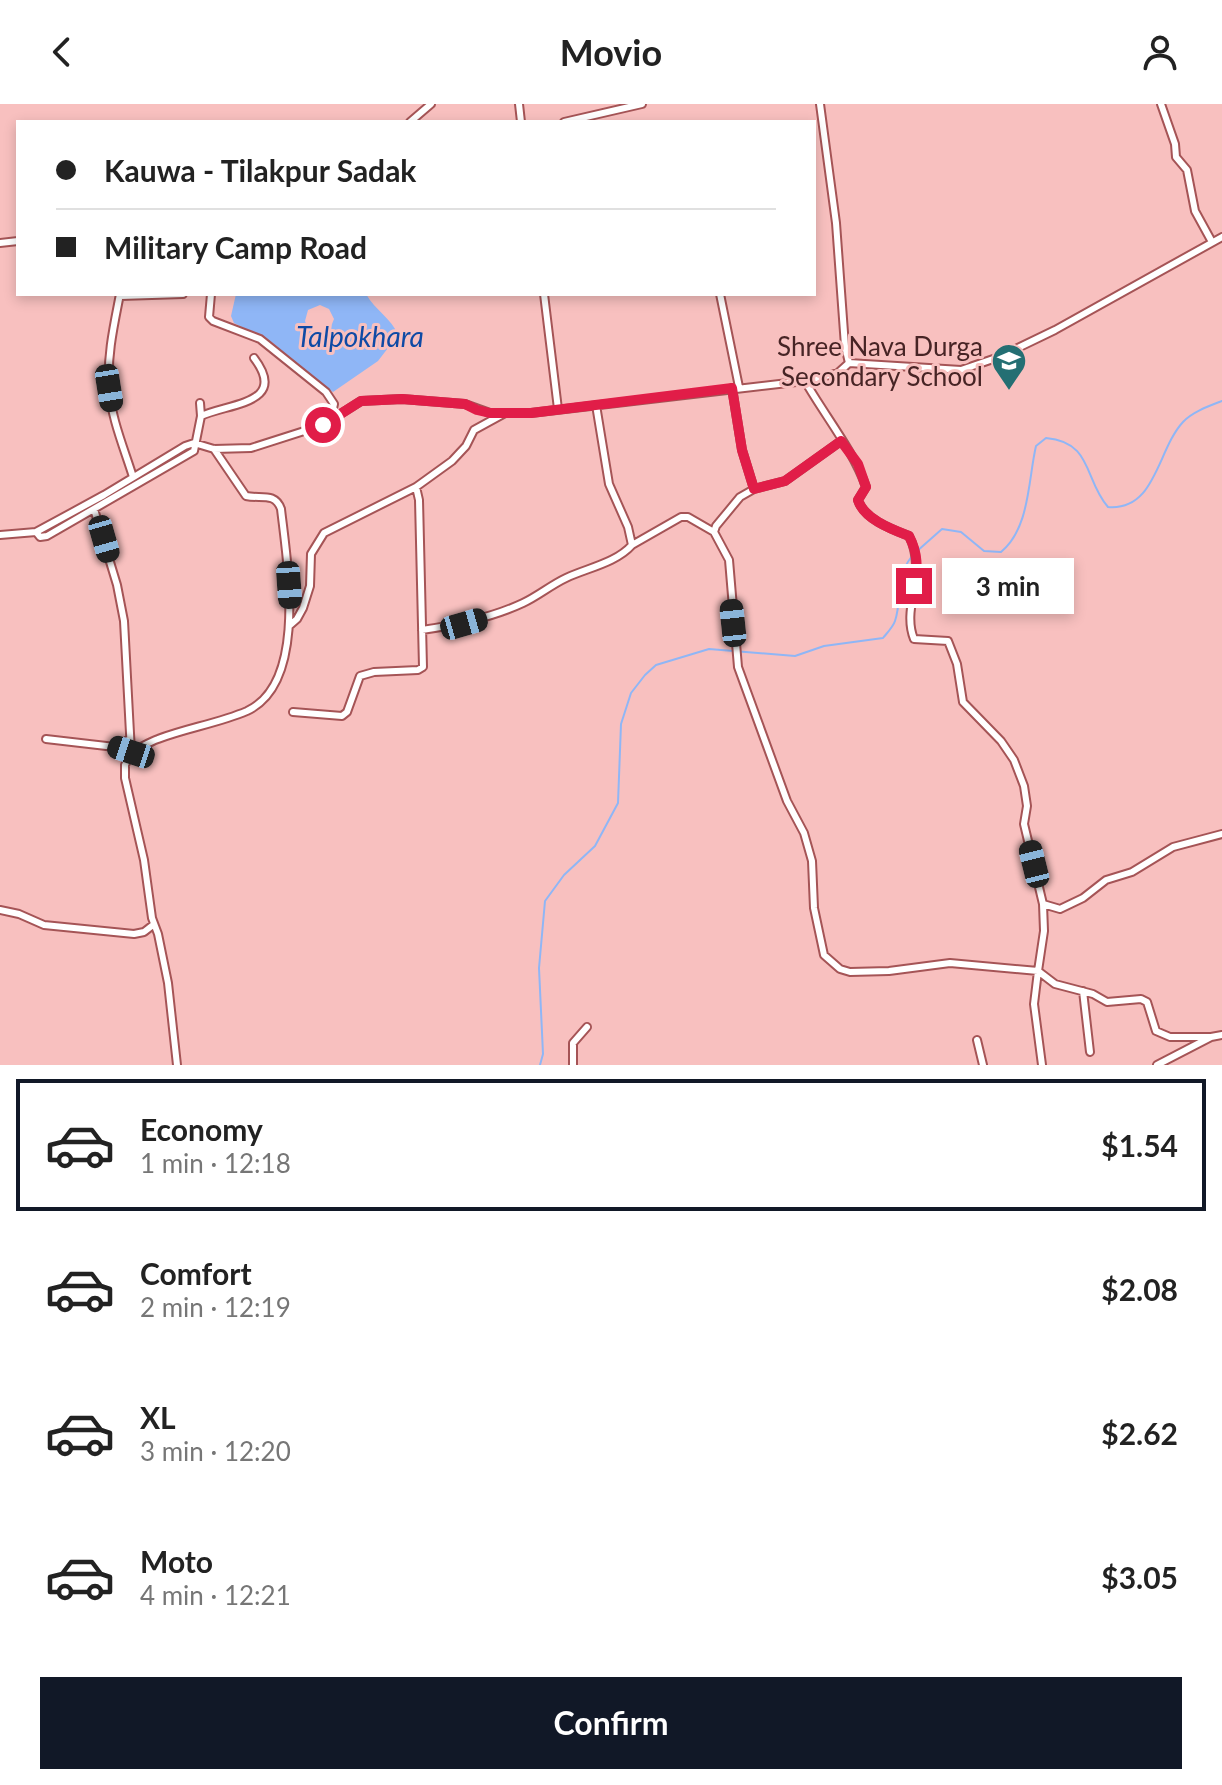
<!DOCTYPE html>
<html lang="en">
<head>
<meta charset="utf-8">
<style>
	body { margin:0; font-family:Lato,sans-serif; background:#f2f2f2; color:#222; height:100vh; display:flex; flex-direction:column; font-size:30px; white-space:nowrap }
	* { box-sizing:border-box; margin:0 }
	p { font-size:26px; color:#767676 }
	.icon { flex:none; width:44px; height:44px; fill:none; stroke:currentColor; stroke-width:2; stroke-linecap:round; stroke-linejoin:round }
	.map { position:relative; height:961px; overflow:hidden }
	.panel { display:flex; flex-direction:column; background:#fff; flex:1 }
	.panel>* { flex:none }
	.hud { position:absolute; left:16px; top:16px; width:800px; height:176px; border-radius:0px; box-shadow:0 4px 12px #0003; display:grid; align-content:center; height:176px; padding:0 40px; background:#fff }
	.end { position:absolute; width:36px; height:36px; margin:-18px; border:10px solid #e11d48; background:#fff; box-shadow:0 0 0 4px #fff }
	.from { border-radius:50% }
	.bubble { position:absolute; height:56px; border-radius:0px; background:#fff; box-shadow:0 4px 12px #0003; font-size:26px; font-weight:700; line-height:56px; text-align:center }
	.car { position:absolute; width:24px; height:48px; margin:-24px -12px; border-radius:10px; box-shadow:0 0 6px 2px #0007; background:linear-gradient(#222 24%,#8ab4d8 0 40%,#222 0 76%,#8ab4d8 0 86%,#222 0) }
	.hud b { display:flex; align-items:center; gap:28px; height:76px; font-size:30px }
	.hud b+b { border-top:2px solid #e0e0e0 }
	.hud i { width:20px; height:20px; background:#222 }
	ul { padding:14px 0 0; list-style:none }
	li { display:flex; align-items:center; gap:24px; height:132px; margin:0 16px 12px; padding:0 24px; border:4px solid transparent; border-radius:0px }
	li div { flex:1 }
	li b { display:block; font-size:30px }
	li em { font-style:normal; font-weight:700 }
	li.current { border-color:#111827 }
	li>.icon { width:72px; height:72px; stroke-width:1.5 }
	.primary-button { display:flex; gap:16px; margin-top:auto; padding:16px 40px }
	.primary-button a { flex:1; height:92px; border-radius:0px; background:#111827; color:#fff; font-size:32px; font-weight:700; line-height:92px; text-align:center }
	header { display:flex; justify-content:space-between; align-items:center; height:104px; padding:0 40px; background:#fff; font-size:36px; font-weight:700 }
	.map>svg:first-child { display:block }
	.water { fill:#8fb6f6; fill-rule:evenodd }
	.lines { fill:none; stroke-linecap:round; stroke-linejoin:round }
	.stream { stroke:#8fb6f6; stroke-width:2 }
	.minor-casing { stroke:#a55456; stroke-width:10 }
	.minor { stroke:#fff; stroke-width:6 }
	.route { stroke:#e11d48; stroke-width:10 }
	.labels { text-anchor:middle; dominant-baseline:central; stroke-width:6; stroke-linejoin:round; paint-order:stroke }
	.poi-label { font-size:26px; fill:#472425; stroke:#f8c0bf; text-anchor:end }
	.water-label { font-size:28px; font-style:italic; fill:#0e4aa5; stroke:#f8c0bf }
</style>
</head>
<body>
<header><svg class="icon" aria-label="back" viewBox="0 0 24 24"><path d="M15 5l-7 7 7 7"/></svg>Movio<svg class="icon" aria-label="person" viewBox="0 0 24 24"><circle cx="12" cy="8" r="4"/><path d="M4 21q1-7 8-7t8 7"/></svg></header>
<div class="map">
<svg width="1222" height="961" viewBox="0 0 1222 961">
	<rect width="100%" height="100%" fill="#f8c0bf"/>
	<path class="water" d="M236,190H366C375,206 392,215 398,231L378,257L333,288L308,270L273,239L234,219L231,212ZM320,201L329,205L334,215L330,225L317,230L308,225L305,217L308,206Z"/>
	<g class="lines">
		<path class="stream" d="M916,448L942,425L961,428L984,447L1001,448C1030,424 1028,376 1036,342L1046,334C1093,338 1084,376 1108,403C1156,407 1157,346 1183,318C1192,308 1209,302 1222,297
			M540,961L543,950L539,864L545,797L564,771L595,742L618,699L621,620L631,589L645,571L656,561L709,545L795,552L824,542L883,534C887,529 893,523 895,517C903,493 893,477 912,452"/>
		<defs>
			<path id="minor" d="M519,0L521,18
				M820,0L836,119L845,242L849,259
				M1161,0L1175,40L1176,53L1187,66L1195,107L1212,138
				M410,18L431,0
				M564,18L642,0
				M0,139L18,137
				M120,190C114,221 107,251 109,283C111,314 124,344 133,373
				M211,190L209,213L213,217L260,235L326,288L334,300L330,317
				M544,190L558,305
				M720,190L739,283
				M120,192L183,190
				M805,277C825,312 853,346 866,383L858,396C864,415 891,425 909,432C928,469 901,503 914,535L948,537L957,560L963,598L1001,637L1014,656L1024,682L1027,702L1024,720L1043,800L1044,827L1038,867L1055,880L1093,890L1107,898L1141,895L1147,898L1156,927L1170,933H1211
				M732,284L742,346L754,385
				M201,312C229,299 289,300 254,254
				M841,337L785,377L754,385L740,393L716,422L714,428L729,456L738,563L787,697L804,729L812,757L814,804L824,851L840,865L850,868L889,867L950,859L1038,867L1034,900L1042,961
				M94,405L117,481L124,517L131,648L125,661V674L144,756L152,814L158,830L168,879L177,961
				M36,428L40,433L47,432L194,347L201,312L200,299
				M0,431L36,428L104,391L185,342L194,339L214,345L251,344L323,321L361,297L402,295L465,300L490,309H531L805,277L838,269L849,259L961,266L999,253L1055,226L1222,133
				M632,441L681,413H688L714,428
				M289,522L297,515L303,504L310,482L311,450L324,429L416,383L452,357L466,342L474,326L505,309
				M422,526C457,521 491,514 523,499C538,492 551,481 566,474C587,464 616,459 632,441L628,423L609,380L596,301
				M293,608L342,612L347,608L360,572L374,568L418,566L423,563L419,396L416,383
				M46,635L115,643L130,635
				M115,643L131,648C140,644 149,638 158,635C187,624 219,619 247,607C308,579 287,458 281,405C275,388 261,395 246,392L214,345
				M1043,800L1060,805L1083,794L1106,776L1132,768L1173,743L1222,730
				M0,806L19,810L44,821L134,830L144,828L153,821
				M1083,887L1090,948
				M977,936L983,961
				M573,961V939L587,923
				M1157,961L1211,933L1222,931"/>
		</defs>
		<use href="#minor" class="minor-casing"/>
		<use href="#minor" class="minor"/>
	</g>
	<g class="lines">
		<path class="route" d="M323,321L361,297L402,295L465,300L477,306L490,309H531L732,284L742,346L754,385L785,377L841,337L858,360L866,383L858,396C864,415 891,425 909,432C918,449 918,464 914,482"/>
	</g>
	<defs>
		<symbol id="school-pin" viewBox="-11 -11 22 30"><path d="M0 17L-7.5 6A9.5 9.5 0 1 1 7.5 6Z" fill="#246f73" stroke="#f8c0bf"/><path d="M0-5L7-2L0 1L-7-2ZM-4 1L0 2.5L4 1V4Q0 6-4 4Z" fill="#fff"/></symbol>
	</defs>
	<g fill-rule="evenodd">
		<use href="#school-pin" x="989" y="237" width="40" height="54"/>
	</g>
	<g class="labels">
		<g class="poi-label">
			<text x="983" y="242">Shree Nava Durga<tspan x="983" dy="30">Secondary School</tspan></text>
		</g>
		<g class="water-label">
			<text x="360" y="232">Talpokhara</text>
		</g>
	</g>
</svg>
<i class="end from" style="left:323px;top:321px"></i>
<i class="end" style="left:914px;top:482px"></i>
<div class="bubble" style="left:942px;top:454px;width:132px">3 min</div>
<i class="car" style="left:109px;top:284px;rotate:171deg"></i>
<i class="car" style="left:104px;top:435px;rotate:164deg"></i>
<i class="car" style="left:289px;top:481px;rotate:176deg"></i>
<i class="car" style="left:733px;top:519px;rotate:354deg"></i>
<i class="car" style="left:464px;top:520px;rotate:74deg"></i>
<i class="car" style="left:131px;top:648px;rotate:288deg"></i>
<i class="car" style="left:1034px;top:760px;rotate:346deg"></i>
<div class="hud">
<b><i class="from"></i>Kauwa - Tilakpur Sadak</b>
<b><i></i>Military Camp Road</b>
</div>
</div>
<section class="panel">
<ul>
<li class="current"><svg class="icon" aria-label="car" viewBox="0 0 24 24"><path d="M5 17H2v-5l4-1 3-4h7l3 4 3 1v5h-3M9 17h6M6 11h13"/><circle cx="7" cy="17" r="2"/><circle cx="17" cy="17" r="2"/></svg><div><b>Economy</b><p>1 min · 12:18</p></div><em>$1.54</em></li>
<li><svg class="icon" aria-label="car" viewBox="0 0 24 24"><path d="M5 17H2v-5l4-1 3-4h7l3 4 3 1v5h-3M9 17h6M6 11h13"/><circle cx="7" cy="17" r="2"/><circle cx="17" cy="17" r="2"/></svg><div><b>Comfort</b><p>2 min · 12:19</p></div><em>$2.08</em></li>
<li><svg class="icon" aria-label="car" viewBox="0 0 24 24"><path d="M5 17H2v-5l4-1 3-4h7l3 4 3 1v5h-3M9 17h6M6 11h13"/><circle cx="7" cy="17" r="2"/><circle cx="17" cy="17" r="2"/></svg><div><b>XL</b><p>3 min · 12:20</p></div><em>$2.62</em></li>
<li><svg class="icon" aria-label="car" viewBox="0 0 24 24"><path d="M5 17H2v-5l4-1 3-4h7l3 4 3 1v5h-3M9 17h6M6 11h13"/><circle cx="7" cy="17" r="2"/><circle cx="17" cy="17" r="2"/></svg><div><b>Moto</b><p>4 min · 12:21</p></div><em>$3.05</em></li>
</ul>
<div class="primary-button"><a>Confirm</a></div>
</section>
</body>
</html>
